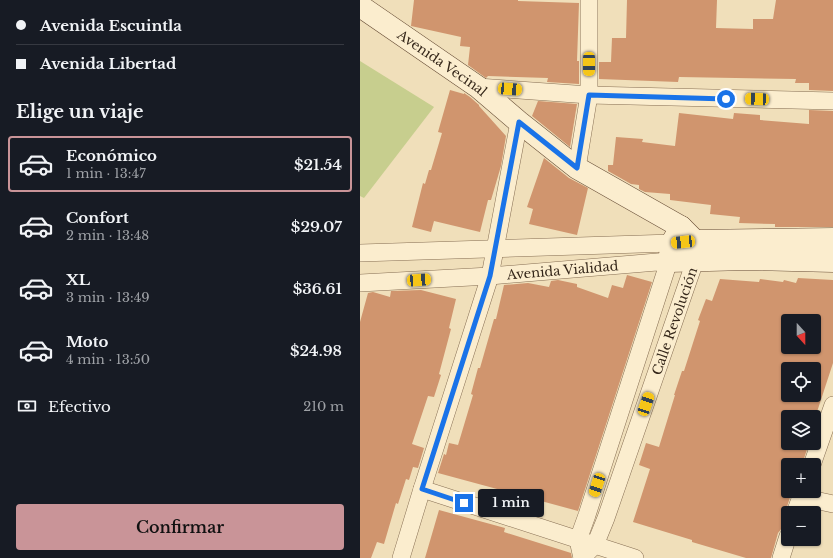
<!DOCTYPE html>
<html lang="es">
<head>
<meta charset="utf-8">
<style>
	body { margin:0; font-family:"Libre Baskerville",serif; background:#242831; color:#f1f3f6; height:100vh; display:flex; flex-direction:column; font-size:15px; white-space:nowrap }
	* { box-sizing:border-box; margin:0 }
	p { font-size:13px; color:#9ea1a6 }
	.icon { flex:none; width:22px; height:22px; fill:none; stroke:currentColor; stroke-width:2; stroke-linecap:round; stroke-linejoin:round }
	.map { position:relative; flex:1; overflow:hidden }
	.panel { display:flex; flex-direction:column; background:#171b24; width:360px }
	.panel>* { flex:none }
	.banner { display:grid; align-content:center; height:88px; padding:0 16px; background:#171b24 }
	.needle { width:26px; rotate:159deg }
	.controls { position:absolute; left:421px; top:314px; display:grid; gap:8px }
	.controls a { display:grid; place-items:center; width:40px; height:40px; border-radius:4px; background:#171b24; box-shadow:0 1px 3px #0004; font-size:20px }
	.end { position:absolute; width:18px; height:18px; margin:-9px; border:5px solid #1a73e8; background:#fff; box-shadow:0 0 0 2px #fff }
	.from { border-radius:50% }
	.bubble { position:absolute; height:28px; border-radius:4px; background:#171b24; box-shadow:0 1px 3px #0004; font-size:13px; font-weight:600; line-height:28px; text-align:center }
	.car { position:absolute; width:12px; height:24px; margin:-12px -6px; border-radius:5px; box-shadow:0 0 3px 1px #0007; background:linear-gradient(#f5c518 24%,#345 0 40%,#f5c518 0 76%,#345 0 86%,#f5c518 0) }
	.banner b { display:flex; align-items:center; gap:14px; height:38px; font-size:15px }
	.banner b+b { border-top:1px solid #363941 }
	.banner i { width:10px; height:10px; background:#f1f3f6 }
	ul { padding:0; list-style:none }
	li { display:flex; align-items:center; gap:12px; height:56px; margin:0 8px 6px; padding:0 8px; border:2px solid transparent; border-radius:4px }
	li div { flex:1 }
	li b { display:block; font-size:15px }
	li em { font-style:normal; font-weight:600 }
	li.current { border-color:#c99498 }
	li>.icon { width:36px; height:36px; stroke-width:1.5 }
	h2 { padding:0 16px; font-size:18px; line-height:48px }
	.pay { display:flex; align-items:center; gap:10px; height:44px; padding:0 16px; font-size:15px }
	.pay p { margin-inline-start:auto }
	.primary-button { display:flex; gap:8px; margin-top:auto; padding:8px 16px }
	.primary-button a { flex:1; height:46px; border-radius:4px; background:#c99498; color:#111; font-size:16px; font-weight:600; line-height:46px; text-align:center }
	main { display:flex; flex:1; min-height:0 }
	.map>svg:first-child { display:block }
	.green { fill:#c7ce8e }
	.building { fill:#d0956e; fill-rule:evenodd }
	.lines { fill:none; stroke-linecap:round; stroke-linejoin:round }
	.street-casing { stroke:#876f54; stroke-width:18 }
	.secondary-casing { stroke:#694f38; stroke-width:23 }
	.street { stroke:#fbedce; stroke-width:17 }
	.secondary { stroke:#fbedce; stroke-width:22 }
	.route { stroke:#1a73e8; stroke-width:5 }
	.labels { text-anchor:middle; dominant-baseline:central; stroke-width:3; stroke-linejoin:round; paint-order:stroke }
	.street-label { font-size:13px; fill:#35271a; stroke:#f7e9ca }
</style>
</head>
<body>
<main>
<section class="panel">
<div class="banner">
<b><i class="from"></i>Avenida Escuintla</b>
<b><i></i>Avenida Libertad</b>
</div>
<h2>Elige un viaje</h2>
<ul>
<li class="current"><svg class="icon" aria-label="car" viewBox="0 0 24 24"><path d="M5 17H2v-5l4-1 3-4h7l3 4 3 1v5h-3M9 17h6M6 11h13"/><circle cx="7" cy="17" r="2"/><circle cx="17" cy="17" r="2"/></svg><div><b>Económico</b><p>1 min · 13:47</p></div><em>$21.54</em></li>
<li><svg class="icon" aria-label="car" viewBox="0 0 24 24"><path d="M5 17H2v-5l4-1 3-4h7l3 4 3 1v5h-3M9 17h6M6 11h13"/><circle cx="7" cy="17" r="2"/><circle cx="17" cy="17" r="2"/></svg><div><b>Confort</b><p>2 min · 13:48</p></div><em>$29.07</em></li>
<li><svg class="icon" aria-label="car" viewBox="0 0 24 24"><path d="M5 17H2v-5l4-1 3-4h7l3 4 3 1v5h-3M9 17h6M6 11h13"/><circle cx="7" cy="17" r="2"/><circle cx="17" cy="17" r="2"/></svg><div><b>XL</b><p>3 min · 13:49</p></div><em>$36.61</em></li>
<li><svg class="icon" aria-label="car" viewBox="0 0 24 24"><path d="M5 17H2v-5l4-1 3-4h7l3 4 3 1v5h-3M9 17h6M6 11h13"/><circle cx="7" cy="17" r="2"/><circle cx="17" cy="17" r="2"/></svg><div><b>Moto</b><p>4 min · 13:50</p></div><em>$24.98</em></li>
</ul>
<div class="pay"><svg class="icon" aria-label="cash" viewBox="0 0 24 24"><path d="M3 7h18v10H3z"/><circle cx="12" cy="12" r="2"/></svg>Efectivo<p>210 m</p></div>
<div class="primary-button"><a>Confirmar</a></div>
</section>
<div class="map">
<svg width="473" height="558" viewBox="0 0 473 558">
	<rect width="100%" height="100%" fill="#f0dfba"/>
	<path class="green" d="M0,61L74,107L4,198L0,196Z"/>
	<path class="building" d="M54,0H158V1L219,3L217,61H219V84L187,82L188,78L128,76L126,78L108,65L110,47L100,46L101,37L51,26Z
		M267,0H357L356,28L393,29V19H413L416,0H473V91L449,90V83H435L436,79L319,77L318,82L239,79V62H251L252,38H266Z
		M90,90L104,94V93L110,97L119,105V106L146,136L141,166L131,200H128L120,232L74,221L71,232L52,227L63,183L65,184L69,170H71L82,133L78,132Z
		M178,101L217,104L210,147L172,116Z
		M449,110L473,111V227H415V224L379,223L380,217L350,214L351,205L310,200V194L285,192L279,189V185L271,184L248,171V165H253L256,137L283,139L282,142L315,146L319,113L373,119L374,113L400,115V120L449,124Z
		M184,158L209,178L228,188L217,235L169,224L173,209L167,207Z
		M267,275L292,282L218,511L78,473L84,454L86,455L89,443L98,445L113,395L111,394L118,368H120L134,319H136L144,285L168,283L189,287L191,281L198,280L217,284V287L248,298L252,285L263,288Z
		M438,278L473,280V363L456,415L458,416L454,429V417H428V443H449L442,465H428V491H432L426,510L425,515L428,522L427,526L422,528L418,533L411,558H386L332,542V540L273,522L290,469L279,465L286,443L299,447L315,395H314L322,371H324L340,321L338,320L346,299L352,301L360,279L399,282L400,279L423,282L424,280L436,283ZM428,321H454V347H428ZM428,369H454V395H428Z
		M61,290L96,299L89,328L91,329L79,374L81,375L74,397L68,396L52,444L64,448L58,468L53,467L49,480L46,479L38,504L36,503L24,544L17,542L11,558H0V322L8,293L13,292L30,297L31,291Z
		M79,510L145,528L144,532L211,553L212,558H65Z"/>
	<g class="lines">
		<defs>
			<g id="street">
				<path d="M118,87L229,95L473,101"/>
				<path d="M217,168L229,95V0"/>
				<path d="M0,253L312,243"/>
				<path id="s1" d="M0,283L130,276L309,261L227,515L218,540L222,558"/>
				<path d="M452,465L473,405"/>
				<path d="M62,489L275,558"/>
				<path d="M441,497L473,504"/>
				<path d="M435,513L443,491"/>
				<path d="M41,558L62,489L130,276L159,122"/>
				<path id="s2" d="M222,558L235,545L246,518L335,261"/>
				<path d="M421,558L428,536"/>
			</g>
			<g id="secondary">
				<path id="s3" d="M0,6L118,87L159,122L217,168L321,227L335,241V261"/>
				<path d="M321,227L312,243L309,261L387,259L473,261"/>
				<path d="M320,242L335,241L473,239"/>
			</g>
		</defs>
		<use href="#street" class="street-casing"/>
		<use href="#secondary" class="secondary-casing"/>
		<use href="#street" class="street"/>
		<use href="#secondary" class="secondary"/>
	</g>
	<g class="lines">
		<path class="route" d="M104,503L62,489L130,276L159,122L217,168L229,95L366,99"/>
	</g>
	<g class="labels">
		<g class="street-label">
			<text stroke="none"><textPath href="#s3" startOffset="100">Avenida Vecinal</textPath></text>
			<text stroke="none"><textPath href="#s1" startOffset="203">Avenida Vialidad</textPath></text>
			<text stroke="none"><textPath href="#s2" startOffset="256">Calle Revolución</textPath></text>
		</g>
	</g>
</svg>
<div class="controls">
<a><svg class="needle" viewBox="-14 -14 28 28"><path d="M0-13l5 13h-10z" fill="#e53935"/><path d="M0 13l5-13h-10z" fill="#9ea1a6"/></svg></a>
<a><svg class="icon" aria-label="locate" viewBox="0 0 24 24"><circle cx="12" cy="12" r="6"/><path d="M12 2v4M12 18v4M2 12h4M18 12h4"/></svg></a>
<a><svg class="icon" aria-label="layers" viewBox="0 0 24 24"><path d="M12 4l9 5-9 5-9-5zM3 14l9 5 9-5"/></svg></a>
<a>+</a>
<a>−</a>
</div>
<i class="end from" style="left:366px;top:99px"></i>
<i class="end" style="left:104px;top:503px"></i>
<div class="bubble" style="left:118px;top:489px;width:66px">1 min</div>
<i class="car" style="left:229px;top:64px;rotate:180deg"></i>
<i class="car" style="left:150px;top:89px;rotate:94deg"></i>
<i class="car" style="left:397px;top:99px;rotate:272deg"></i>
<i class="car" style="left:323px;top:242px;rotate:264deg"></i>
<i class="car" style="left:59px;top:280px;rotate:86deg"></i>
<i class="car" style="left:286px;top:404px;rotate:19deg"></i>
<i class="car" style="left:237px;top:485px;rotate:198deg"></i>
</div>
</main>
</body>
</html>
